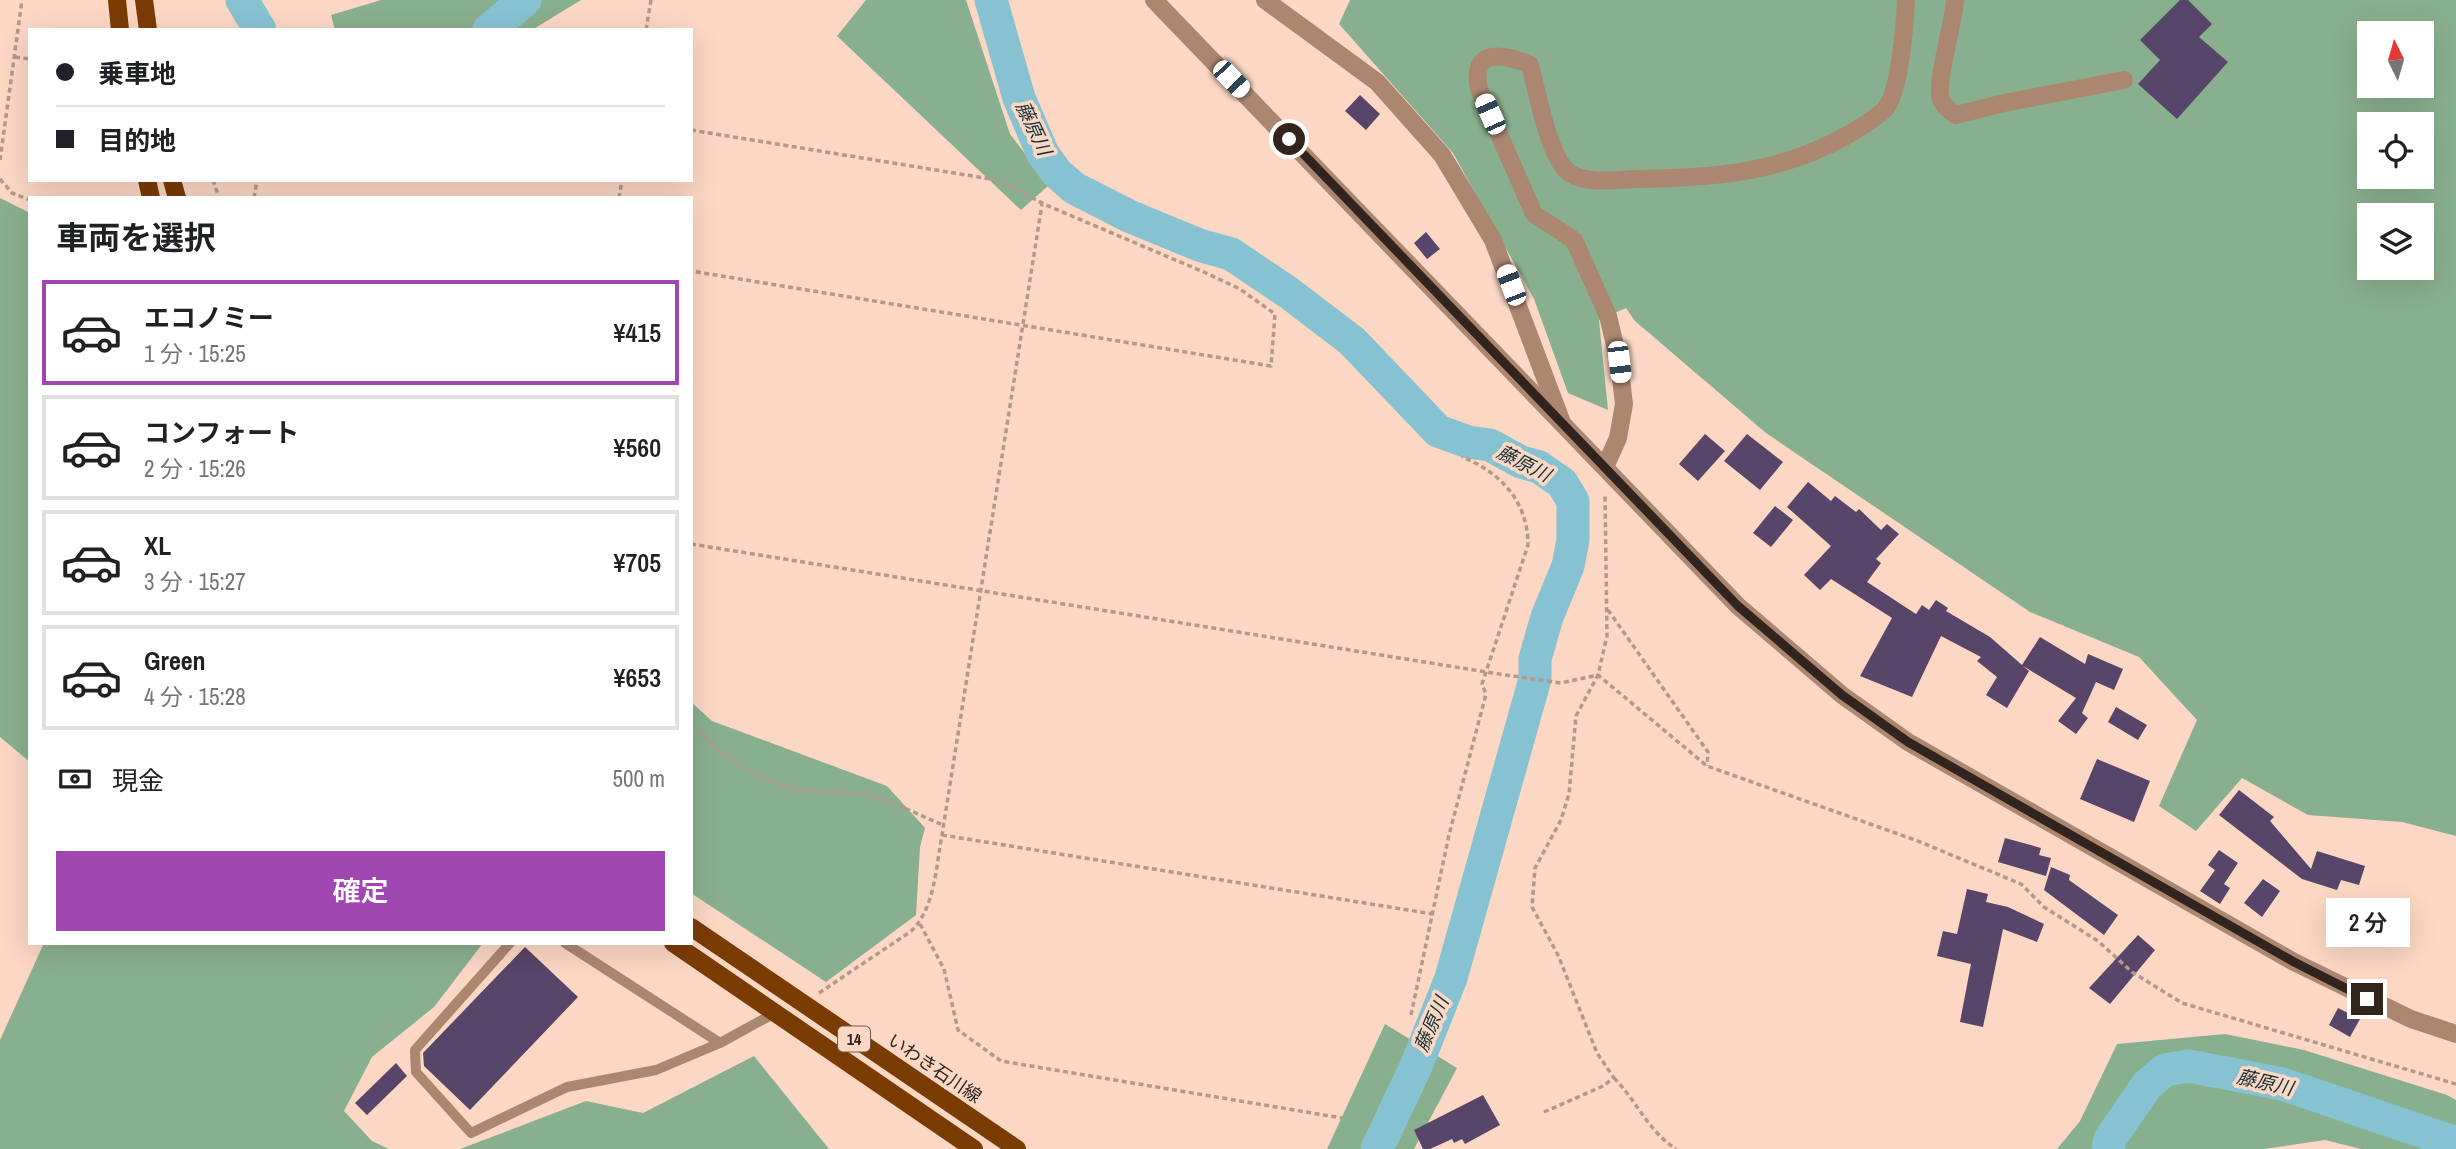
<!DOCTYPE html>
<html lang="ja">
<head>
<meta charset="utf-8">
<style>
	body { margin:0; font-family:"Archivo Narrow","Noto Sans JP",sans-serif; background:#f6f6f6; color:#202124; height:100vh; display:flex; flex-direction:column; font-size:26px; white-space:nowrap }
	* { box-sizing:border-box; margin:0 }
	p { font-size:23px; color:#757577 }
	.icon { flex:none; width:38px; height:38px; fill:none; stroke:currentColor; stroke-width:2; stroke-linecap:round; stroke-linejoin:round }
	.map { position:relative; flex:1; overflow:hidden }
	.details { position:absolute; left:28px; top:196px; width:665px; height:749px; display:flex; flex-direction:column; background:#fff; border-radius:0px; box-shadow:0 7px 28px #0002 }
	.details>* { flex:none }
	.guide { position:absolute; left:28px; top:28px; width:665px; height:154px; border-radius:0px; box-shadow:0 7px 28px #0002; display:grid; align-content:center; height:154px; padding:0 28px; background:#fff }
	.needle { width:46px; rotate:355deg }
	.fabs { position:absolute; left:2357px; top:21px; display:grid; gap:14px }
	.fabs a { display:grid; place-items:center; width:77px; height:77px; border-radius:0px; background:#fff; box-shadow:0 7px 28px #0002; font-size:35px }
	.end { position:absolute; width:32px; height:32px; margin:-16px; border:9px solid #31241d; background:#fff; box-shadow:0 0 0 4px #fff }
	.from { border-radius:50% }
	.bubble { position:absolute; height:49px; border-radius:0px; background:#fff; box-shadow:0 7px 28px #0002; font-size:23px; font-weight:600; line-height:49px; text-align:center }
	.car { position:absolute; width:21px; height:42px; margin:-21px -10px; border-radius:9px; box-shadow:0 0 5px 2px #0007; background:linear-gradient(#fff 24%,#345 0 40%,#fff 0 76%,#345 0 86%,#fff 0) }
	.guide b { display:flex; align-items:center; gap:24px; height:66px; font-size:26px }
	.guide b+b { border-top:2px solid #e0e0e0 }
	.guide i { width:18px; height:18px; background:#202124 }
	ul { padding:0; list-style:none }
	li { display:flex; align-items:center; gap:21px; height:105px; margin:0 14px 10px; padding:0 14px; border:4px solid #e0e0e0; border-radius:0px }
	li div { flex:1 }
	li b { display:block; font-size:26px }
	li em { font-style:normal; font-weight:600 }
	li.selected { border-color:#a147b2 }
	li>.icon { width:63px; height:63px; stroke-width:1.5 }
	h2 { padding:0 28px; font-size:32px; line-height:84px }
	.pay { display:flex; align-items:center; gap:18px; height:77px; padding:0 28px; font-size:26px }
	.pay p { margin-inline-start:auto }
	.button { display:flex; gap:14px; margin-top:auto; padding:14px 28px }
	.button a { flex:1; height:80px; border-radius:0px; background:#a147b2; color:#fff; font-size:28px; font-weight:600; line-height:80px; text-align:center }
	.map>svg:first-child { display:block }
	.forest { fill:#89b08e; fill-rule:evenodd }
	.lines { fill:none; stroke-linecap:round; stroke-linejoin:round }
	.river { stroke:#87c2d2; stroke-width:33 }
	.building { fill:#58456a }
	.path { stroke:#b4988a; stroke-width:3.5; stroke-dasharray:5 3.5; stroke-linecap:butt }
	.service { stroke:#ac8770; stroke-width:10 }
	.minor { stroke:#ac8770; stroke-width:18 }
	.tertiary { stroke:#ac8770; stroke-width:18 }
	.primary { stroke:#7b3c04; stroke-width:18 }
	.route { stroke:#31241d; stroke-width:9 }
	.labels { text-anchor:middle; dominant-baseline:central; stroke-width:7; stroke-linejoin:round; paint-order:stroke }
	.shield { fill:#fbd7c4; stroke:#6e5a4f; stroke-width:2 }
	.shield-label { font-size:16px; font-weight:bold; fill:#31241d }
	.street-label { font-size:18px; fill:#31241d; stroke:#fbd7c4 }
	.water-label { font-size:19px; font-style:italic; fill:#123037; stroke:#fbd7c4 }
</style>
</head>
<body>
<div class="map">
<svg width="2456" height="1149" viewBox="0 0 2456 1149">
	<rect width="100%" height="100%" fill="#fbd7c4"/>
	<path class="forest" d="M381,0H581L532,30H335L331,15Z
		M866,0H966L1010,134L1049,185L1021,210L837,36Z
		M1350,0H2456V836L2402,822L2308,815L2242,778L2196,831L2159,806L2197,720L2139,657L2030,612L1766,433L1635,321L1626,308L1599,320L1608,410L1568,393L1534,299L1453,153L1339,24ZM2370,33H2422V86H2370ZM2370,124H2422V177H2370ZM2370,215H2422V268H2370Z
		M0,198L30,213V762L0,737Z
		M691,702L712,721L887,786L925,828L920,847L916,915L826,982L691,893Z
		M44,943H483L434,1007L372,1057L344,1111L372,1141L389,1149H0V1040Z
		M1385,1024L1457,1068L1414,1149H1327Z
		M2225,1034L2304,1050L2447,1095L2456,1100V1149H2361L2325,1140L2265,1149H2057L2080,1121L2117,1044Z
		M754,1056L829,1149H460L586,1101L643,1113Z"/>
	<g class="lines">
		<path class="river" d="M242,0L260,30
			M991,0L1019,98L1043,154L1057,173L1074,188L1129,216L1199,245L1231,254L1289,293L1352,341L1438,431L1468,442L1490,445L1521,462L1539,467L1562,483L1573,501V540L1568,566L1547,617L1535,659V679L1451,978L1417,1064L1377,1149
			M489,30L525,0
			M2108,1149L2110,1139L2147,1085L2165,1070L2189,1066L2282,1084L2456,1143"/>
	</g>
	<path class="building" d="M2180,0H2188L2212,24L2199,37L2228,62L2177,119L2138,84L2160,60L2140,40Z
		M1360,95L1380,114L1366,130L1345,111Z
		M1426,232L1440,249L1427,259L1414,243Z
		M1705,434L1725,451L1698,481L1679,464Z
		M1747,434L1783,462L1760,490L1724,461Z
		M1808,482L1831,501L1835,496L1856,512L1859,509L1881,530L1887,524L1899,534L1876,559L1881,563L1867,582L1916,614L1922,605L1929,610L1936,600L1948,608L1946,611L1990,637L2022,665L2040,637L2085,664L2088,654L2123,669L2114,690L2096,682L2082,713L2088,718L2076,734L2058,721L2076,698L2023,666L2029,671L2007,708L1986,695L1997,677L1977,661L1981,657L1941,636L1912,697L1860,676L1892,618L1831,579L1820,590L1804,575L1831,546L1787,507Z
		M1775,506L1793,520L1771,547L1753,533Z
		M2116,707L2147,725L2138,740L2108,722Z
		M2097,759L2150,781L2134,822L2080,799Z
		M2239,790L2274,817L2270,821L2311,869L2317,851L2365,866L2359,885L2341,880L2337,890L2302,879L2219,815Z
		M2005,838L2041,848L2039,855L2051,858L2046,876L1998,862Z
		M2219,850L2238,863L2224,884L2230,888L2220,904L2200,891L2215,870L2208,865Z
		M2051,867L2070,875L2069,880L2118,915L2104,935L2044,890Z
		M2263,879L2280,891L2262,917L2244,903Z
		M1967,889L1988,894L1986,902L2008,907L2044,924L2037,942L2003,929L1983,1027L1960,1022L1971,964L1937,956L1943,931L1957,934Z
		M2138,935L2155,950L2110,1004L2089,988Z
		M525,947L578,997L470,1110L424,1066L423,1053Z
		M2338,1008L2360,1019L2350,1037L2329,1025Z
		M396,1063L407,1076L367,1115L355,1103Z
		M1483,1095L1500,1125L1465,1144L1462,1139L1454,1143L1452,1139L1430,1149H1423L1414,1130Z"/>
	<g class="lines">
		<path class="path" d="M646,30L651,0
			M15,57L30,59
			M691,130L997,180L1046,205L1206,273L1240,289L1275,314L1271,366L691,271
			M0,160L22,0
			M0,179L12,193L30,200
			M213,180L219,198
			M254,198L257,180
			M619,198L622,180
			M691,544L1499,674L1561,683L1598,675L1707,766L1918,841L2021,884L2044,907L2098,941L2132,972L2182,1003L2456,1084
			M1608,610L1708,752L1707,766
			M691,723C722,757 762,785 809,791C829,794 849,791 868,795C894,802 919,815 943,825
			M942,835L1433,914
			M920,924L944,969L958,1030L1001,1061L1342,1118
			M819,993L910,932C935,910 936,866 942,835L1042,204
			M1411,1015L1449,835L1486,694L1482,684L1528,545C1528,501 1500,472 1462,457
			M1614,1078C1637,1101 1648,1131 1676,1149
			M1544,1112L1601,1087L1614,1078L1597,1053L1558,955L1532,907L1535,868L1561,820L1569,794L1576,716L1598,675L1607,636L1605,494"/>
		<path class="service" d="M510,943L415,1050L416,1072L471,1133L567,1087L656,1070L720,1043L773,1014
			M565,943L720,1043"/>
		<path class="minor" d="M1265,0L1377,82L1442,155L1493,240L1561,420
			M1955,0C1954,22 1935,83 1941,100C1944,107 1950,111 1956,115L2004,103L2124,80
			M1605,467L1618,438L1624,404L1619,362L1608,316L1574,240L1534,214L1479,89C1470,48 1503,53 1530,65C1537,89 1549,162 1571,174C1589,184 1614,180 1634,179C1711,178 1777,174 1846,136C1859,128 1874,120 1885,109C1900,93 1905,23 1906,0"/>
		<path class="tertiary" d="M1154,0L1738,606L1842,695L1908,742L2294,962L2411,1019L2456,1034"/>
		<path class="primary" d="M117,0L120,30
			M144,0L148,30
			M147,180L151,198
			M172,180L177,198
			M691,927L1017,1149
			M673,943L974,1149"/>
	</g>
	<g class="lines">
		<path class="route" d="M1289,139L1738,606L1842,695L1908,742L2041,818L2294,962L2367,999"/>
	</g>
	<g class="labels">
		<rect class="shield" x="838" y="1026.5" width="32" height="25" rx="5"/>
		<g class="shield-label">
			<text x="854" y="1039">14</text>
		</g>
		<g class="street-label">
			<text transform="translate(935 1068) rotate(34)">いわき石川線</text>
		</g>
		<g class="water-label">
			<text transform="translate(1034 128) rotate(65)">藤原川</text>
			<text transform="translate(1524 463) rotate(27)">藤原川</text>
			<text transform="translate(1431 1024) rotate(-67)">藤原川</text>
			<text transform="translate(2265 1082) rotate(13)">藤原川</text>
		</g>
	</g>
</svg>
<div class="fabs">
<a><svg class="needle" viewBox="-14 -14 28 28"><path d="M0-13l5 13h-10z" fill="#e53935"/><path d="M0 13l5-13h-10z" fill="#757577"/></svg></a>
<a><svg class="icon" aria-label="locate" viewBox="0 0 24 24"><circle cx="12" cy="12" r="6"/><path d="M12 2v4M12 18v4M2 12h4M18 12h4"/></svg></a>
<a><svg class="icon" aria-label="layers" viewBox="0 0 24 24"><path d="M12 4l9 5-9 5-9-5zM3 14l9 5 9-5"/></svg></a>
</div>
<i class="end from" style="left:1289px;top:139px"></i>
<i class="end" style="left:2367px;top:999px"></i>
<div class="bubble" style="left:2326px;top:898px;width:84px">2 分</div>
<i class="car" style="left:1231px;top:79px;rotate:136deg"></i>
<i class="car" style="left:1490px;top:114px;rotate:336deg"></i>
<i class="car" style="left:1511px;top:285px;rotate:339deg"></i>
<i class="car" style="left:1619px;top:362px;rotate:173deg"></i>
<div class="guide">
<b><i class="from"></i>乗車地</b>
<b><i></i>目的地</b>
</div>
<section class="details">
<h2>車両を選択</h2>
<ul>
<li class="selected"><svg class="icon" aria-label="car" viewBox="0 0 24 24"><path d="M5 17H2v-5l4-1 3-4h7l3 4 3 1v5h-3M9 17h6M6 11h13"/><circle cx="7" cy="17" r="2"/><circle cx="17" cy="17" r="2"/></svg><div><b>エコノミー</b><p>1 分 · 15:25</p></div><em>¥415</em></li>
<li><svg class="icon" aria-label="car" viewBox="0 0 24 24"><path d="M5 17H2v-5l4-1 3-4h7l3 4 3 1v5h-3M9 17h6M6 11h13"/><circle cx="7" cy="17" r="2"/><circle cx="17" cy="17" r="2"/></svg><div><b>コンフォート</b><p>2 分 · 15:26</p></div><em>¥560</em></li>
<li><svg class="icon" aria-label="car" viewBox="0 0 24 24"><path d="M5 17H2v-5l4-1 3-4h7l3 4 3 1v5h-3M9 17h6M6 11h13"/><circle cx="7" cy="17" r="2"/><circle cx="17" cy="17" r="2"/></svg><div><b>XL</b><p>3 分 · 15:27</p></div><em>¥705</em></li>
<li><svg class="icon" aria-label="car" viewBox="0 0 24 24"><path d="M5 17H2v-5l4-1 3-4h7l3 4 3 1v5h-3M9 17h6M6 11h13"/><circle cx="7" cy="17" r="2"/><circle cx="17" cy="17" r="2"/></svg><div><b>Green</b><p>4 分 · 15:28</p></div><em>¥653</em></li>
</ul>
<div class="pay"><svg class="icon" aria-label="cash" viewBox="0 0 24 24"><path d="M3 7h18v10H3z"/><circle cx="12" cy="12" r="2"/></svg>現金<p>500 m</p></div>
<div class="button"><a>確定</a></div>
</section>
</div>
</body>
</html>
